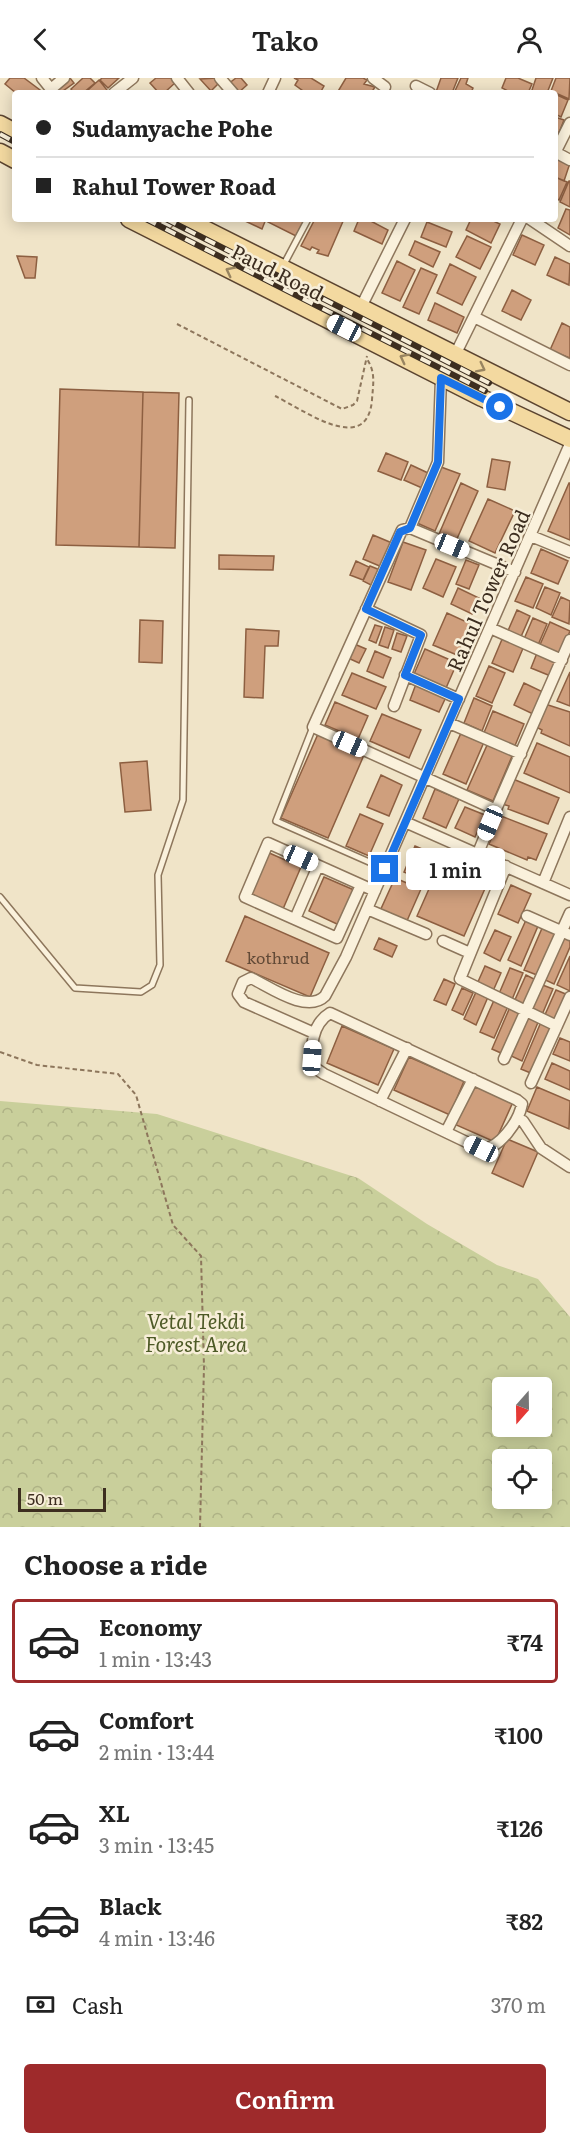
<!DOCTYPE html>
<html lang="en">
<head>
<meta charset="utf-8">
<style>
	body { margin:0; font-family:Literata,serif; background:#f2f2f2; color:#222; height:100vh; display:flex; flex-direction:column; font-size:22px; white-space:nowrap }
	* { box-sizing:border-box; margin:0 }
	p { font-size:20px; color:#767676 }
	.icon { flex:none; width:33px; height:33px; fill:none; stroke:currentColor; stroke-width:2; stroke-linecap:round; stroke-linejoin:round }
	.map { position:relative; height:1449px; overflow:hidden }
	.panel { display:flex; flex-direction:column; background:#fff; flex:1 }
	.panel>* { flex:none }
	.guide { position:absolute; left:12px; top:12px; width:546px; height:132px; border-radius:6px; box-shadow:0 3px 15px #0003; display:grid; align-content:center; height:132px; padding:0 24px; background:#fff }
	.needle { width:39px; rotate:200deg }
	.fabs { position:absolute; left:492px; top:1299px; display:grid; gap:12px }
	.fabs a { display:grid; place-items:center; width:60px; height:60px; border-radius:6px; background:#fff; box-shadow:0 3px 15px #0003; font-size:30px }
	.scale { position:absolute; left:18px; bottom:15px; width:88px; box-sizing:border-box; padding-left:6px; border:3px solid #3d2e20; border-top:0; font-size:16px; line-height:21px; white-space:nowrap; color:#3d2e20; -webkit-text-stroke:4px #f7eed8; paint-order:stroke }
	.end { position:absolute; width:27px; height:27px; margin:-14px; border:8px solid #1a73e8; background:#fff; box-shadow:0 0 0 3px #fff }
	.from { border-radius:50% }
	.bubble { position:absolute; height:42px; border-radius:6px; background:#fff; box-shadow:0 3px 15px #0003; font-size:20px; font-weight:600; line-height:42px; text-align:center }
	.car { position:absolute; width:18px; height:36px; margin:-18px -9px; border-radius:8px; box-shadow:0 0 4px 2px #0007; background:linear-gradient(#fff 24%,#345 0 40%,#fff 0 76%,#345 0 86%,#fff 0) }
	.guide b { display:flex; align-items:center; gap:21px; height:57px; font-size:22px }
	.guide b+b { border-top:2px solid #e0e0e0 }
	.guide i { width:15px; height:15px; background:#222 }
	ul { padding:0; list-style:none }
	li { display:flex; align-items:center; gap:18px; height:84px; margin:0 12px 9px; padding:0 12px; border:3px solid transparent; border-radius:6px }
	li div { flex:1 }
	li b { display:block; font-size:22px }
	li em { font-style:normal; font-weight:600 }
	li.on { border-color:#9e2a2b }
	li>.icon { width:54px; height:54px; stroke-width:1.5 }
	h2 { padding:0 24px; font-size:27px; line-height:72px }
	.pay { display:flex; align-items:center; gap:15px; height:66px; padding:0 24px; font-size:22px }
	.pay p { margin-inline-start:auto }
	.button { display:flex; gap:12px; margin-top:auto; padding:12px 24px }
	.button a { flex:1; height:69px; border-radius:6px; background:#9e2a2b; color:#fff; font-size:24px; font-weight:600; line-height:69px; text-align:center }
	header { display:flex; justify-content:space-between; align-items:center; height:78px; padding:0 24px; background:#fff; font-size:27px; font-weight:600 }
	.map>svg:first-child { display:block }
	.forest { fill:url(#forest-crowns); fill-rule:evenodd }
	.building { fill:#cf9f7d; stroke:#8d5f41; stroke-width:1.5 }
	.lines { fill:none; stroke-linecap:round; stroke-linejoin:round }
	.service-casing { stroke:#8d765c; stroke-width:8 }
	.minor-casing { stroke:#8d765c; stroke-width:13 }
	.primary-casing { stroke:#5b4430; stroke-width:19 }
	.path { stroke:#8d765c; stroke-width:2; stroke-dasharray:4.5 3; stroke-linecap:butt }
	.service { stroke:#faf1dc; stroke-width:5 }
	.minor { stroke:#faf1dc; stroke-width:10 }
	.primary { stroke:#f3d9a0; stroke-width:16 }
	.rail-casing { stroke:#3d2e20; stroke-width:6 }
	.rail { stroke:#f7eed8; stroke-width:4; stroke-dasharray:11; stroke-linecap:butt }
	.oneway { stroke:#988460 }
	.route { stroke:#1a73e8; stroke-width:8 }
	.labels { text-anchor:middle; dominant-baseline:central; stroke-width:5; stroke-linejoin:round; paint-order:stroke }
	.number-label { font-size:16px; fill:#624a37 }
	.street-label { font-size:20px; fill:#3d2e20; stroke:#f7eed8 }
	.park-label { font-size:20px; font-style:italic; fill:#4d5a26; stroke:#f7eed8 }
</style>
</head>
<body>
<header><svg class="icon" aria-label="back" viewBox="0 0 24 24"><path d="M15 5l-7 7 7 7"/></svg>Tako<svg class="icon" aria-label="person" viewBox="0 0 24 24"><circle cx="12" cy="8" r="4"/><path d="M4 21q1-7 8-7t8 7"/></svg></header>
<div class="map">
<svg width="570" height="1449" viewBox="0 0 570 1449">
	<defs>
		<pattern id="forest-crowns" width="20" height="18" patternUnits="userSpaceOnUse" patternTransform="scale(1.5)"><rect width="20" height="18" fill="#c9cf9b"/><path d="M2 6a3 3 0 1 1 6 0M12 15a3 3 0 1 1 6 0" fill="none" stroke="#aeb285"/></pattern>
	</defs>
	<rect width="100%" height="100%" fill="#f0e4c8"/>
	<path class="forest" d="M0,1023L157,1036L358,1100L427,1146L497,1187L538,1201L570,1239V1449H0ZM502,1310H542V1348H502ZM502,1382H542V1420H502Z"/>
	<path class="building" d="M10,0H24L44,15H16L5,6Z
		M64,0H70L74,5L60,15L54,9Z
		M83,0H90L95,5L83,15H74L71,11Z
		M102,0H119L108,10L100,2Z
		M156,0H173L176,4L164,15H159L150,5Z
		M218,0L221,3L211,13L200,1Z
		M236,0H241L247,7L238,15L228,6Z
		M294,0H311L324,8L320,15H306L295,7L298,2Z
		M346,0H363L367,2L364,6L375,9L373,12L378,15H337Z
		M441,0H458L452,15L436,14Z
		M461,0H468L466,6L473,10L471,15H454Z
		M506,0H518L532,6L528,15H512L502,10Z
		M536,0H553L547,15H531Z
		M556,0H570L569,21L551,13Z
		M99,2L107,12L103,15H90L88,12Z
		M555,16L568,22L561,39L555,36Z
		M555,39L564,42L559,55L555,53Z
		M556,79L570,85L564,103L555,99Z
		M555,99L567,104L559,122L555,120Z
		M569,103H570V129L560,124Z
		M566,131L570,132V157L558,150Z
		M241,141H266L262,151Z
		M270,141H305L296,158L268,144Z
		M315,141H344L328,178L317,175L319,172L312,169L310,172L301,168Z
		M359,141H367L388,152L382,166L354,153Z
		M471,141H489L500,146L491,165L466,152Z
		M427,144L452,154L446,169L421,159Z
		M522,157L544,167L535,187L513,177Z
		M467,158L491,169L480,191L456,179Z
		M415,163L440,174L433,189L409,177Z
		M17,178L37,179L35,200H25Z
		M555,179L570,186L569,207L547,197Z
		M397,183L415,192L400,223L382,215Z
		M450,186L476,199L462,227L437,215Z
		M421,190L437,197L419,236L403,229Z
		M512,212L531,222L521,242L502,233Z
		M435,225L464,239L457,255L428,242Z
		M562,245L570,249V280L550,272Z
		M60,311L143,314L139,469L56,467Z
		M143,314L179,315L175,470L139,469Z
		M386,375L408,384L401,402L378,393Z
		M492,381L510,384L505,412L487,409Z
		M411,387L428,395L422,410L404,402Z
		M441,389L460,396L435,453L417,445Z
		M461,405L478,413L456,463L439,456Z
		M569,405H570V462L548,453Z
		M488,421L515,433L495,475L469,463Z
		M373,457L392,465L382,489L363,481Z
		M403,464L426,472L411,512L388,504Z
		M541,471L568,483L558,506L531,495Z
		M219,477L274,478L273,492L219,491Z
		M436,481L456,489L443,519L423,510Z
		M466,482L479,487L469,511L456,506Z
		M356,483L369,489L363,502L350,497Z
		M370,488L380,492L373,508L363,503Z
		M526,499L543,506L533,530L515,523Z
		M545,509L560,515L551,537L536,530Z
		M458,510L479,520L472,536L451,526Z
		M561,519L570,523L569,546L552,539Z
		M517,532L530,538L520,561L507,555Z
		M447,535L471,546L457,577L433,567Z
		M533,540L547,546L538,567L524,561Z
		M140,542L163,543L162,585L139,584Z
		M550,544L570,553L560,578L539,569Z
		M375,547L382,549L376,565L369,562Z
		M385,549L394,552L388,570L379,567Z
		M246,551L279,553L278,568H265L263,620L244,619Z
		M397,555L407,558L401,574L392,571Z
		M503,559L524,568L513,594L492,585Z
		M352,565L366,571L359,585L346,579Z
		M425,571L457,585L446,610L414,596Z
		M375,573L391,580L383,600L367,593Z
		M537,575L559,584L553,599L531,590Z
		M489,588L505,595L492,625L476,618Z
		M570,594V628L557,623Z
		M352,595L386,609L376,631L342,617Z
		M524,605L543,614L533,636L514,627Z
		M416,606L446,619L439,634L410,622Z
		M474,620L492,628L482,653L464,645Z
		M335,624L368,638L358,661L325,647Z
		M545,626L570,634V668L541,655L542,652L536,649Z
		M493,633L524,646L514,670L483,657Z
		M382,636L421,652L409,680L370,663Z
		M461,655L484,664L466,706L443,696Z
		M318,656L364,677L328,760L281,740Z
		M488,665L513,676L493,723L467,712Z
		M537,665L570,679V715L524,695Z
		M147,683L151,732L125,734L120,685Z
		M381,697L402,707L389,738L367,729Z
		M513,701L559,720L548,746L508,731L509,728L502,726Z
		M435,711L459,721L446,750L423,740Z
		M465,729L485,737L475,759L455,750Z
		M360,736L383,746L369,778L346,768Z
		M501,738L547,756L536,782L528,779L527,782L489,766Z
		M415,768L436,777L424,802L404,794Z
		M267,774L301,789L283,831L248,816Z
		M444,777L491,797L464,858L417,838Z
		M324,799L354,812L339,847L309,833Z
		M395,800L421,811L406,845L380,833Z
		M511,807L531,816L518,845L498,836Z
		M245,838L329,875L310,919L226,883Z
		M526,842L538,848L521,888L508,882Z
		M543,848L556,854L537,897L524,892Z
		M495,852L511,859L500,883L484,875Z
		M563,858L570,861V869L554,906L543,901Z
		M379,860L397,868L392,879L374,871Z
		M570,878V913L557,907Z
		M485,888L501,895L493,913L477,906Z
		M510,890L523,895L511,924L498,918Z
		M526,897L536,902L524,929L514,924Z
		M444,901L455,906L446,927L434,922Z
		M540,906L553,911L541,939L529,933Z
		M462,910L473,915L463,937L452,932Z
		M556,912L568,917L556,945L544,939Z
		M476,914L488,919L476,947L464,941Z
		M495,920L509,926L494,960L480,954Z
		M510,929L522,934L503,976L492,971Z
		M527,937L539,942L522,983L509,977Z
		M541,944L554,950L533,996L521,991Z
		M342,948L394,971L378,1007L327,985Z
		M560,960L570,964V983L553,976Z
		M409,979L464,1003L450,1037L394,1012Z
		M552,985L570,993V1012L545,1001Z
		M473,1007L513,1024L495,1064L454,1046Z
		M537,1009L570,1023L569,1051L527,1033Z
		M507,1061L538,1074L523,1109L492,1095Z"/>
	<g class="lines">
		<defs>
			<path id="service" d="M283,188L308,141
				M313,649L276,743L385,791
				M0,819L75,910L141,914L152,907L160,887L158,797L183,722L189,322"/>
			<path id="minor" d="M42,0L54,15
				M177,0L189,15
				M220,0L233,15
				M373,0L385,9
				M416,8L430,15
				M51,11L64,0
				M114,15L133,0
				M268,15L275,0
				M555,74L570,82
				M555,75L570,45
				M530,141L570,168
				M158,156L171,141
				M361,229L405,141
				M474,239L570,287
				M455,277L522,141
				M410,450L438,384L441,300
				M531,458L570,474
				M515,494L410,450L402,452L313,649L492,730L497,729L570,562
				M366,531L421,557L394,628
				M490,550L562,582
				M405,597L459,621
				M449,645L521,676
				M405,744L570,817
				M478,775L497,729
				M506,788L460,901L557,948
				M543,805L570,739
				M361,807L337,860L245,819L268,765L375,813
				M367,831L426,856
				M527,838L570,857
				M295,841L318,788
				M443,863L470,875
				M330,935L517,1022L522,1026C519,1043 499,1072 481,1071L324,996L315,990C309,971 312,946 330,935Z
				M314,955L244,924L238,916L243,904L251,900C270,909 307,936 325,918L346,879L570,366
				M504,981L570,835
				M531,1005L570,919
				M380,1023L407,970
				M523,1043L541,1070L570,1089
				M446,1054L473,1001"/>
			<path id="primary" d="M0,46L15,54
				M0,74L15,82
				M129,141L482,320L570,361
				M185,141L570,334"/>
		</defs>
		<use href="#service" class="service-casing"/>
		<use href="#minor" class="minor-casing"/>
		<use href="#primary" class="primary-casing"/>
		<path class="path" d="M177,246L342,331L353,327L357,323L367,278
			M275,318C304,332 367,379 372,322C373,306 376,295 367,281
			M0,974L37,987L118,996L136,1017L173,1147L201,1178L204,1289L200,1449"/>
		<use href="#service" class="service"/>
		<use href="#minor" class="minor"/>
		<use href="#primary" class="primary"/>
		<defs>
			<path id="rail" d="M0,56L15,64
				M146,141L485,313
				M166,141L489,305"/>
		</defs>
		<use href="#rail" class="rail-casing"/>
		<use href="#rail" class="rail"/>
	</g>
	<defs><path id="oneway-chevron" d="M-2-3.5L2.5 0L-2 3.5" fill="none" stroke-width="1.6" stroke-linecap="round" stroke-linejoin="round" transform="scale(1.5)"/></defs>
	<g class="oneway">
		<use href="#oneway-chevron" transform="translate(230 193) rotate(-153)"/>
		<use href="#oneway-chevron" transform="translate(404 280) rotate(-153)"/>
		<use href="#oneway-chevron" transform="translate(481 290) rotate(27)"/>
	</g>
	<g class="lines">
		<path class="route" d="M385,791L459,621L405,597L421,557L366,531L400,454L410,450L438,384L441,300L500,329"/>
	</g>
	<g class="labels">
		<g class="number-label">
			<text x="278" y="879">kothrud</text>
		</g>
		<g class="street-label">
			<text transform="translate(278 193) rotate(27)">Paud Road</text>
			<text transform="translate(487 512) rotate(-66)">Rahul Tower Road</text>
		</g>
		<g class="park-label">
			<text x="196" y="1242">Vetal Tekdi<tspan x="196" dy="23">Forest Area</tspan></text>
		</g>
	</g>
</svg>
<div class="fabs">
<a><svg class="needle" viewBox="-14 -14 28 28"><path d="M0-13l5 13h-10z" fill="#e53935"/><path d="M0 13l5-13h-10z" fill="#767676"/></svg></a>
<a><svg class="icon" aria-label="locate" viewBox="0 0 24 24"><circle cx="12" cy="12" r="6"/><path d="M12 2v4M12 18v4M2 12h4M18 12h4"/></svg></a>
</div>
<div class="scale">50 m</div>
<i class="end from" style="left:500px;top:329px"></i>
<i class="end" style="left:385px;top:791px"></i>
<div class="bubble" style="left:406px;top:770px;width:99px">1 min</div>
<i class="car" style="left:344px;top:250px;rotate:297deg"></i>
<i class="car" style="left:452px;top:468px;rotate:112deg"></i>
<i class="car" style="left:350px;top:666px;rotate:114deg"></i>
<i class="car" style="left:490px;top:745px;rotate:203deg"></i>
<i class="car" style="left:301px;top:780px;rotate:114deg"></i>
<i class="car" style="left:312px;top:980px;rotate:4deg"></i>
<i class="car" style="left:481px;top:1071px;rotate:296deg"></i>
<div class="guide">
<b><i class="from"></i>Sudamyache Pohe</b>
<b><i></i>Rahul Tower Road</b>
</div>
</div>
<section class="panel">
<h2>Choose a ride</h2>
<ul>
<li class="on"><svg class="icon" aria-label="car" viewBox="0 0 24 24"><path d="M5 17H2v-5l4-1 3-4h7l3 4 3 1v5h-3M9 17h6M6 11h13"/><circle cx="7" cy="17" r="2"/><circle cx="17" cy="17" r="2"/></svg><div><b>Economy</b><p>1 min · 13:43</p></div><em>₹74</em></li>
<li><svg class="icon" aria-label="car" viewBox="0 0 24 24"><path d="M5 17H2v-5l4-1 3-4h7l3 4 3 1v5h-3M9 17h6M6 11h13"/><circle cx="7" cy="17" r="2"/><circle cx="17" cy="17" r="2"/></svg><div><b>Comfort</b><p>2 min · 13:44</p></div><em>₹100</em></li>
<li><svg class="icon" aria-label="car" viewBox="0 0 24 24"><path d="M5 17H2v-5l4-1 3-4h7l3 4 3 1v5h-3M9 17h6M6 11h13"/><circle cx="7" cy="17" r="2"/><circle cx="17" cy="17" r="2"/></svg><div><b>XL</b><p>3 min · 13:45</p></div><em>₹126</em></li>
<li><svg class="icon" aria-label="car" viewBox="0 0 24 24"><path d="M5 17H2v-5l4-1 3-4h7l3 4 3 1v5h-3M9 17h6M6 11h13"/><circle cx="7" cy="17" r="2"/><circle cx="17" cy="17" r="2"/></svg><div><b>Black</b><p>4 min · 13:46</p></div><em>₹82</em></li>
</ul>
<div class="pay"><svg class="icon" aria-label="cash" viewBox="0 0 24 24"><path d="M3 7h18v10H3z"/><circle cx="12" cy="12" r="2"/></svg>Cash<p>370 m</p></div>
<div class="button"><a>Confirm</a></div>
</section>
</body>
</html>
